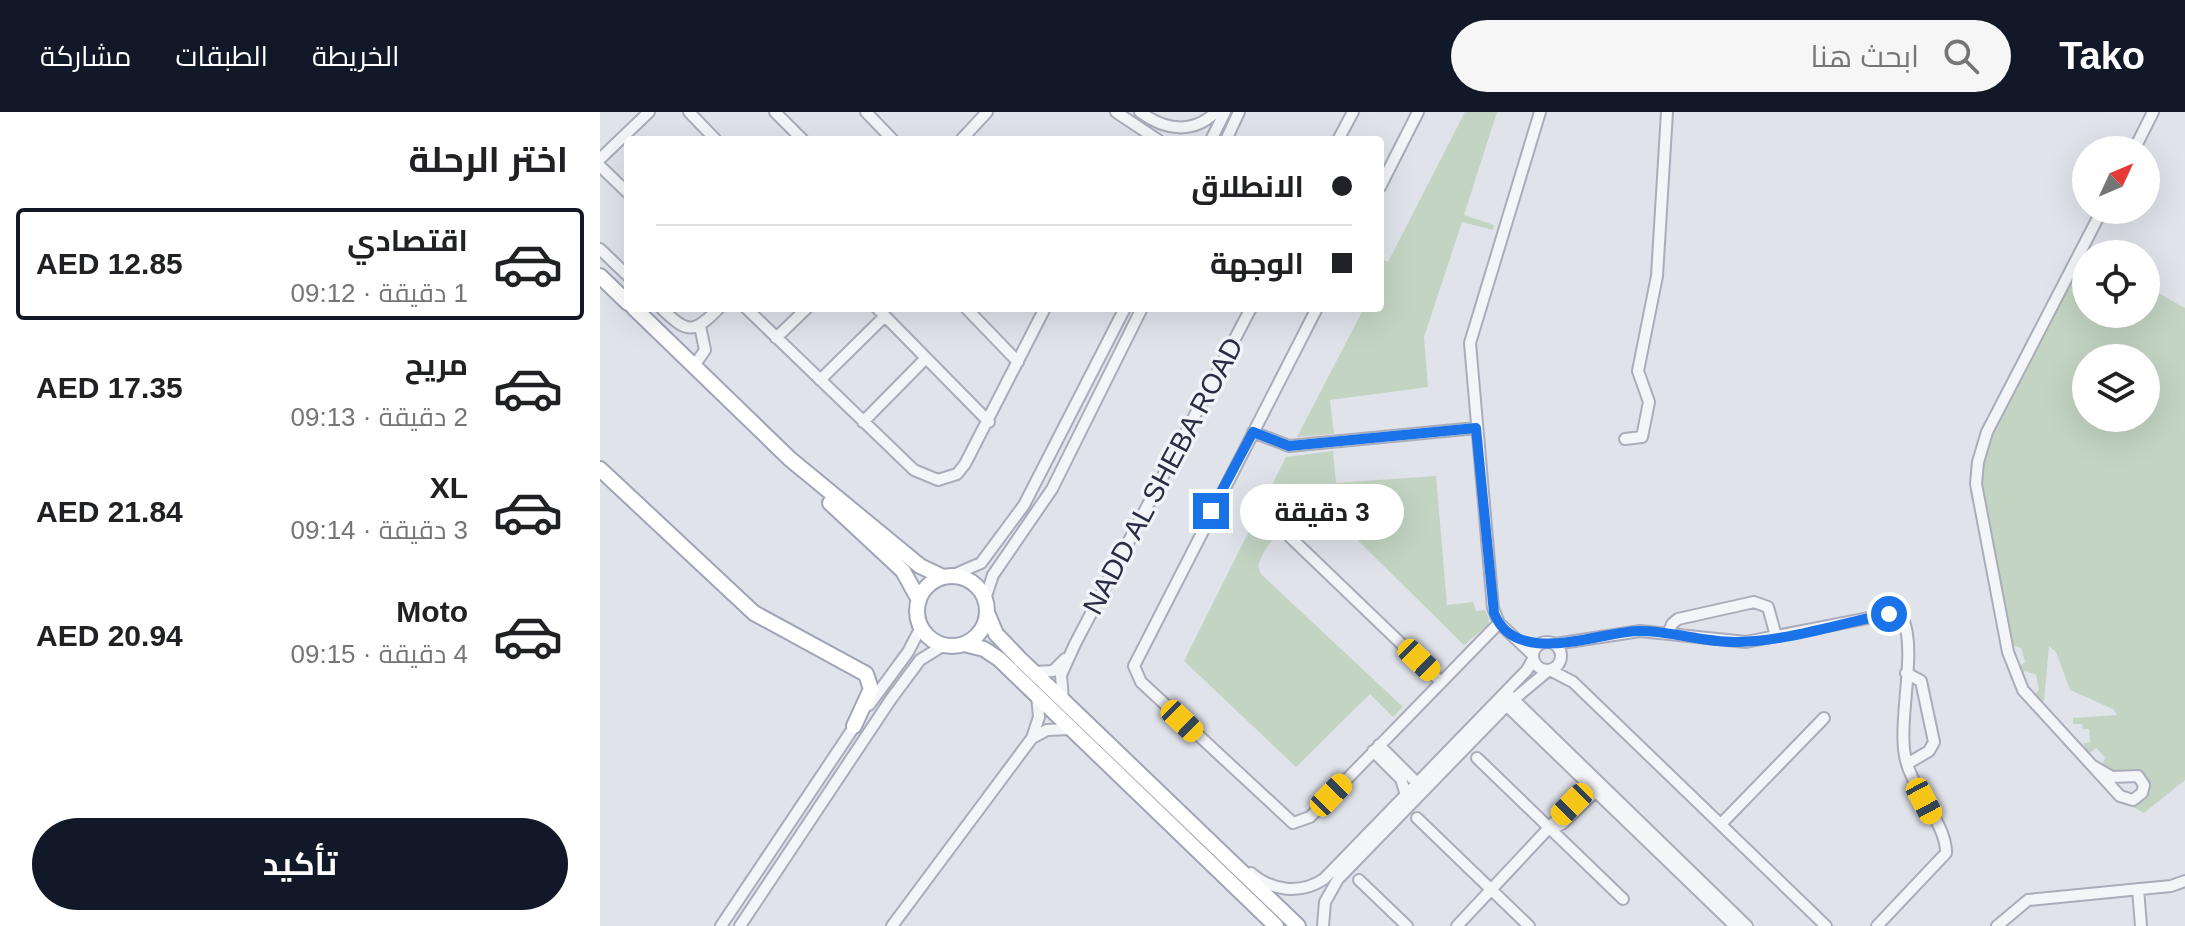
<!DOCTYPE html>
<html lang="ar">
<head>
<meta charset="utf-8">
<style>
	body { margin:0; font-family:Helvetica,Cairo,sans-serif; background:#f6f6f6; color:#202124; direction:rtl; height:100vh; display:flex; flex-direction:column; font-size:30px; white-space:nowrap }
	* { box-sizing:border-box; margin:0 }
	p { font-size:26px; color:#757577 }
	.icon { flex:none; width:44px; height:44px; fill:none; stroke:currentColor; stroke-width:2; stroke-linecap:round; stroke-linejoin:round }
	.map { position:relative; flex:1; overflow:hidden; direction:ltr }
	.panel { display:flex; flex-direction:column; background:#fff; width:600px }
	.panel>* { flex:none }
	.top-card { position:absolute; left:24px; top:24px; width:760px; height:176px; border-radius:8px; box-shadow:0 8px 32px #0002; direction:rtl; display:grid; align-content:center; height:176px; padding:0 32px; background:#fff }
	.needle { width:52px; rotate:46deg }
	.buttons { position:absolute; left:1472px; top:24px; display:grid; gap:16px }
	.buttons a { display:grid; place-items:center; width:88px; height:88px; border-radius:50%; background:#fff; box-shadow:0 8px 32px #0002; font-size:40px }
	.end { position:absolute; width:36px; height:36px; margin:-18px; border:10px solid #1a73e8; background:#fff; box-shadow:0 0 0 4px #fff }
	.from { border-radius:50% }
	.bubble { position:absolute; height:56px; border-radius:28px; background:#fff; box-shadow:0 8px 32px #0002; font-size:26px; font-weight:700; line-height:56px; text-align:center; direction:rtl }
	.car { position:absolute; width:24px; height:48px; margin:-24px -12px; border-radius:10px; box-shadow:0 0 6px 2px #0007; background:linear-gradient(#f5c518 24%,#345 0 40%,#f5c518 0 76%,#345 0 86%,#f5c518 0) }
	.top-card b { display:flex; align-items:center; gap:28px; height:76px; font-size:30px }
	.top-card b+b { border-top:2px solid #e0e0e0 }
	.top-card i { width:20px; height:20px; background:#202124 }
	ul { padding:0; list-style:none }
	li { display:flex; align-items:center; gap:24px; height:112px; margin:0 16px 12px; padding:0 16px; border:4px solid transparent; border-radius:8px }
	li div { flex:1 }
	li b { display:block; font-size:30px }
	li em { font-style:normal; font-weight:700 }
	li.current { border-color:#111827 }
	li>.icon { width:72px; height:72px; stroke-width:1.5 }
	h2 { padding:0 32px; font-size:36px; line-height:96px }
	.primary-button { display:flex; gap:16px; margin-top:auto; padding:16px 32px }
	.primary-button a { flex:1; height:92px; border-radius:48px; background:#111827; color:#fff; font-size:32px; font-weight:700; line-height:92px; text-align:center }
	header { display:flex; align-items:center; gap:48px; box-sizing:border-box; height:112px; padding:0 40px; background:#111827; color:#fff }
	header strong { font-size:38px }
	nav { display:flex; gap:44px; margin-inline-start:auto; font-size:28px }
	.search { width:560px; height:72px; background:#f6f6f6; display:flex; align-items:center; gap:20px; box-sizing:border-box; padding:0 28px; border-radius:44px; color:#757577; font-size:30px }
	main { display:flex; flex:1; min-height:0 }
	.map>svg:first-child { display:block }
	.green { fill:#c3d5c2; fill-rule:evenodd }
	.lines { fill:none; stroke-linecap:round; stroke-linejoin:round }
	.minor-casing { stroke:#aaacb9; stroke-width:14 }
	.major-casing { stroke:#a0a4b7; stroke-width:18 }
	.minor { stroke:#f4f5f9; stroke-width:10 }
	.major { stroke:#fff; stroke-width:14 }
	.route { stroke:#1a73e8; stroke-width:10 }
	.labels { text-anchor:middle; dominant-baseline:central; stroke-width:7; stroke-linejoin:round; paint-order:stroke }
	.street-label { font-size:28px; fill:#292d43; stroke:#f1f3f8 }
</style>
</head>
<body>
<header>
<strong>Tako</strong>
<div class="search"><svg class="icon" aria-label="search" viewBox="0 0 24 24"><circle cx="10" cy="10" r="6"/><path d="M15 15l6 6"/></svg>ابحث هنا</div>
<nav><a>الخريطة</a><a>الطبقات</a><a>مشاركة</a></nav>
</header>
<main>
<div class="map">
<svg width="1585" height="814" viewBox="0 0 1585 814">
	<rect width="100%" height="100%" fill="#e1e3eb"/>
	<path class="green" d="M865,0H897L864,103L894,113L893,118L862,110L824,225L828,275L730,288L734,322L697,325L764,196H780V166L784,157L780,155V147L788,150Z
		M1486,140L1489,142H1486V202H1546V174L1585,196V668L1544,701L1527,692L1537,691L1544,683L1534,659L1517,662L1502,655L1505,645L1496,636L1490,641L1485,638L1484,631L1490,630L1489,617H1483L1482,612H1473V606L1517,603L1513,597L1470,578L1456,540L1449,534L1444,589L1438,590L1433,584L1439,578L1436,563L1425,559L1422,564L1418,556L1425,550L1421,536L1412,533L1382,390V350L1389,327ZM1486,246H1546V306H1486Z
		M733,339L736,371L836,364L847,493L873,490L876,499L885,498L889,507L888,513L864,533L728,399L716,396C691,410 667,425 658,454L661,462L803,595L793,605L770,582L696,655L584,549L686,345Z"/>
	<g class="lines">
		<defs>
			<path id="minor" d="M89,0L116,28
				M175,0L203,28
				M266,0L293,28
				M516,0L558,28
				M540,0C565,18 592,23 616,0
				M361,28L387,0
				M611,28L625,0
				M626,28L639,0
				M738,28L753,0
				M1534,38L1553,0
				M0,47L49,0
				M0,54L28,81
				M780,75L818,0
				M0,137L28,164
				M61,196C87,221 93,223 119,196
				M146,196L314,358L338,368L357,362L365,352L445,196
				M277,196L389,310
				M366,196L418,250
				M717,196L534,554L541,570L693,711L710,705L899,511L893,496L870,231L940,0
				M176,226L207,196
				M94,254L105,238L100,214
				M220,268L285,204
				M263,310L326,246
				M653,320L689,334L876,316
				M1025,327L1042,325L1049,290L1038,259L1057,164L1067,0
				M688,423L840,569
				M351,464L381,451L424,393L525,196
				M385,487L393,463L452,377L542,196
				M899,511L933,543
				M1068,522L1072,512L1078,507L1154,490L1168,495L1176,524
				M933 544a14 14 0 1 1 28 0a14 14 0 1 1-28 0Z
				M955,532L1040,519L1146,530L1289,502L1303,507C1317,539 1298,606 1305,644C1310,675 1347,712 1346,741L1277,814
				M950,558L973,570L1226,814
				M435,560L453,559L465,547
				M1306,561L1321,569L1334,630L1329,639L1307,652
				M910,584L1147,814
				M463,588L461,563L475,532L651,196
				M904,591L1135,814
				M269,593L308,540L321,515
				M432,626L447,618L471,617
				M779,633L820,674
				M773,639L801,667L806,683
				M877,646L1023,787
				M1493,654L1512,665L1538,664L1544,673L1542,681L1533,688L1520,684L1423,578L1408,540L1376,372L1378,350L1387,320L1502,98
				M817,706L929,814
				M1121,712L1224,606
				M951,717L962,712L1000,675
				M651,761C672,779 700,783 724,767L927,558L933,547
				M759,768L807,814
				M1538,777L1541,814
				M121,814L258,609
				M140,814L291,587L320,548L344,533
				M292,814L432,626L439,605L437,584
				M723,814L725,790L738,767L907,593L949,558
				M857,814L992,670
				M1397,814L1428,788L1571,774L1585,769"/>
			<path id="major" d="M0,164L28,191
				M34,196L190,347L320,454L343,465
				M0,357L154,501L266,562L271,577L254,614
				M230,391L303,459L319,488
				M317 499a35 35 0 1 1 70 0a35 35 0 1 1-70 0Z
				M388,503L396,522L420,547L698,814
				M364,532L384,537L399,547L676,814"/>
		</defs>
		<use href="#minor" class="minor-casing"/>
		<use href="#major" class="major-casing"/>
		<use href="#minor" class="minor"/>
		<use href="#major" class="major"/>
	</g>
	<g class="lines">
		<path class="route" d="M611,399L653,320L689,334L876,316L894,501C916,557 1000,519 1040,519C1073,519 1105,531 1138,530C1188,529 1240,511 1289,502"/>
	</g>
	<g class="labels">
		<g class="street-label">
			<text transform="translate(563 364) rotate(-62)">NADD AL SHEBA ROAD</text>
		</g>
	</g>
</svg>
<div class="buttons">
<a><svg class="needle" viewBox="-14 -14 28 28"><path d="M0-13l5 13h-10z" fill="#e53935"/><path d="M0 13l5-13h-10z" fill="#757577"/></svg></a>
<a><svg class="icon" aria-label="locate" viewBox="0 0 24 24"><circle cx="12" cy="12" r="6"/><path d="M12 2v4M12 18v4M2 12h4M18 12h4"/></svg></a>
<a><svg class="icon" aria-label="layers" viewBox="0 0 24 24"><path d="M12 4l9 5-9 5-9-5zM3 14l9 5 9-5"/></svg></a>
</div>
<i class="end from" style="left:1289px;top:502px"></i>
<i class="end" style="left:611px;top:399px"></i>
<div class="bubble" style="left:640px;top:372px;width:164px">3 دقيقة</div>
<i class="car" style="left:819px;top:548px;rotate:134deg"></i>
<i class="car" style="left:582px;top:609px;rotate:134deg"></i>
<i class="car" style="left:731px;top:683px;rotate:44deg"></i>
<i class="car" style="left:1324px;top:689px;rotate:152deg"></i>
<i class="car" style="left:972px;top:692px;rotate:225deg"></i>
<div class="top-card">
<b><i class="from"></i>الانطلاق</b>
<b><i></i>الوجهة</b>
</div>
</div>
<section class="panel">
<h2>اختر الرحلة</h2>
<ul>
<li class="current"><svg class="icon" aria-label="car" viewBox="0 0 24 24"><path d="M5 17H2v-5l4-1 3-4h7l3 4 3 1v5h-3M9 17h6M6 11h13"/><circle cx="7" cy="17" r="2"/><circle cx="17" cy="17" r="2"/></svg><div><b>اقتصادي</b><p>1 دقيقة · 09:12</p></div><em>AED 12.85</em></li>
<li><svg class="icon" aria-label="car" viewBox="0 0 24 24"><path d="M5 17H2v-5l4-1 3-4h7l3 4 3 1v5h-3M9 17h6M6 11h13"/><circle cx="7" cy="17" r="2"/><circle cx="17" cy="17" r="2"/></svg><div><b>مريح</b><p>2 دقيقة · 09:13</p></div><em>AED 17.35</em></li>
<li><svg class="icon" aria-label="car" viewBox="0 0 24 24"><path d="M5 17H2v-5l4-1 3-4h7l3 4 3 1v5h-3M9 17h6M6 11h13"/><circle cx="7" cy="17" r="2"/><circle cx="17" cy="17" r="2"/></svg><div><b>XL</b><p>3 دقيقة · 09:14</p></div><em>AED 21.84</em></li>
<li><svg class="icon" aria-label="car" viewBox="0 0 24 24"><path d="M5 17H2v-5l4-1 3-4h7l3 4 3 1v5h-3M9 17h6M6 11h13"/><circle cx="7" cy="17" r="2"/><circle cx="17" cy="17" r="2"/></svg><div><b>Moto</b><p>4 دقيقة · 09:15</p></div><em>AED 20.94</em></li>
</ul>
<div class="primary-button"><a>تأكيد</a></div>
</section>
</main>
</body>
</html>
